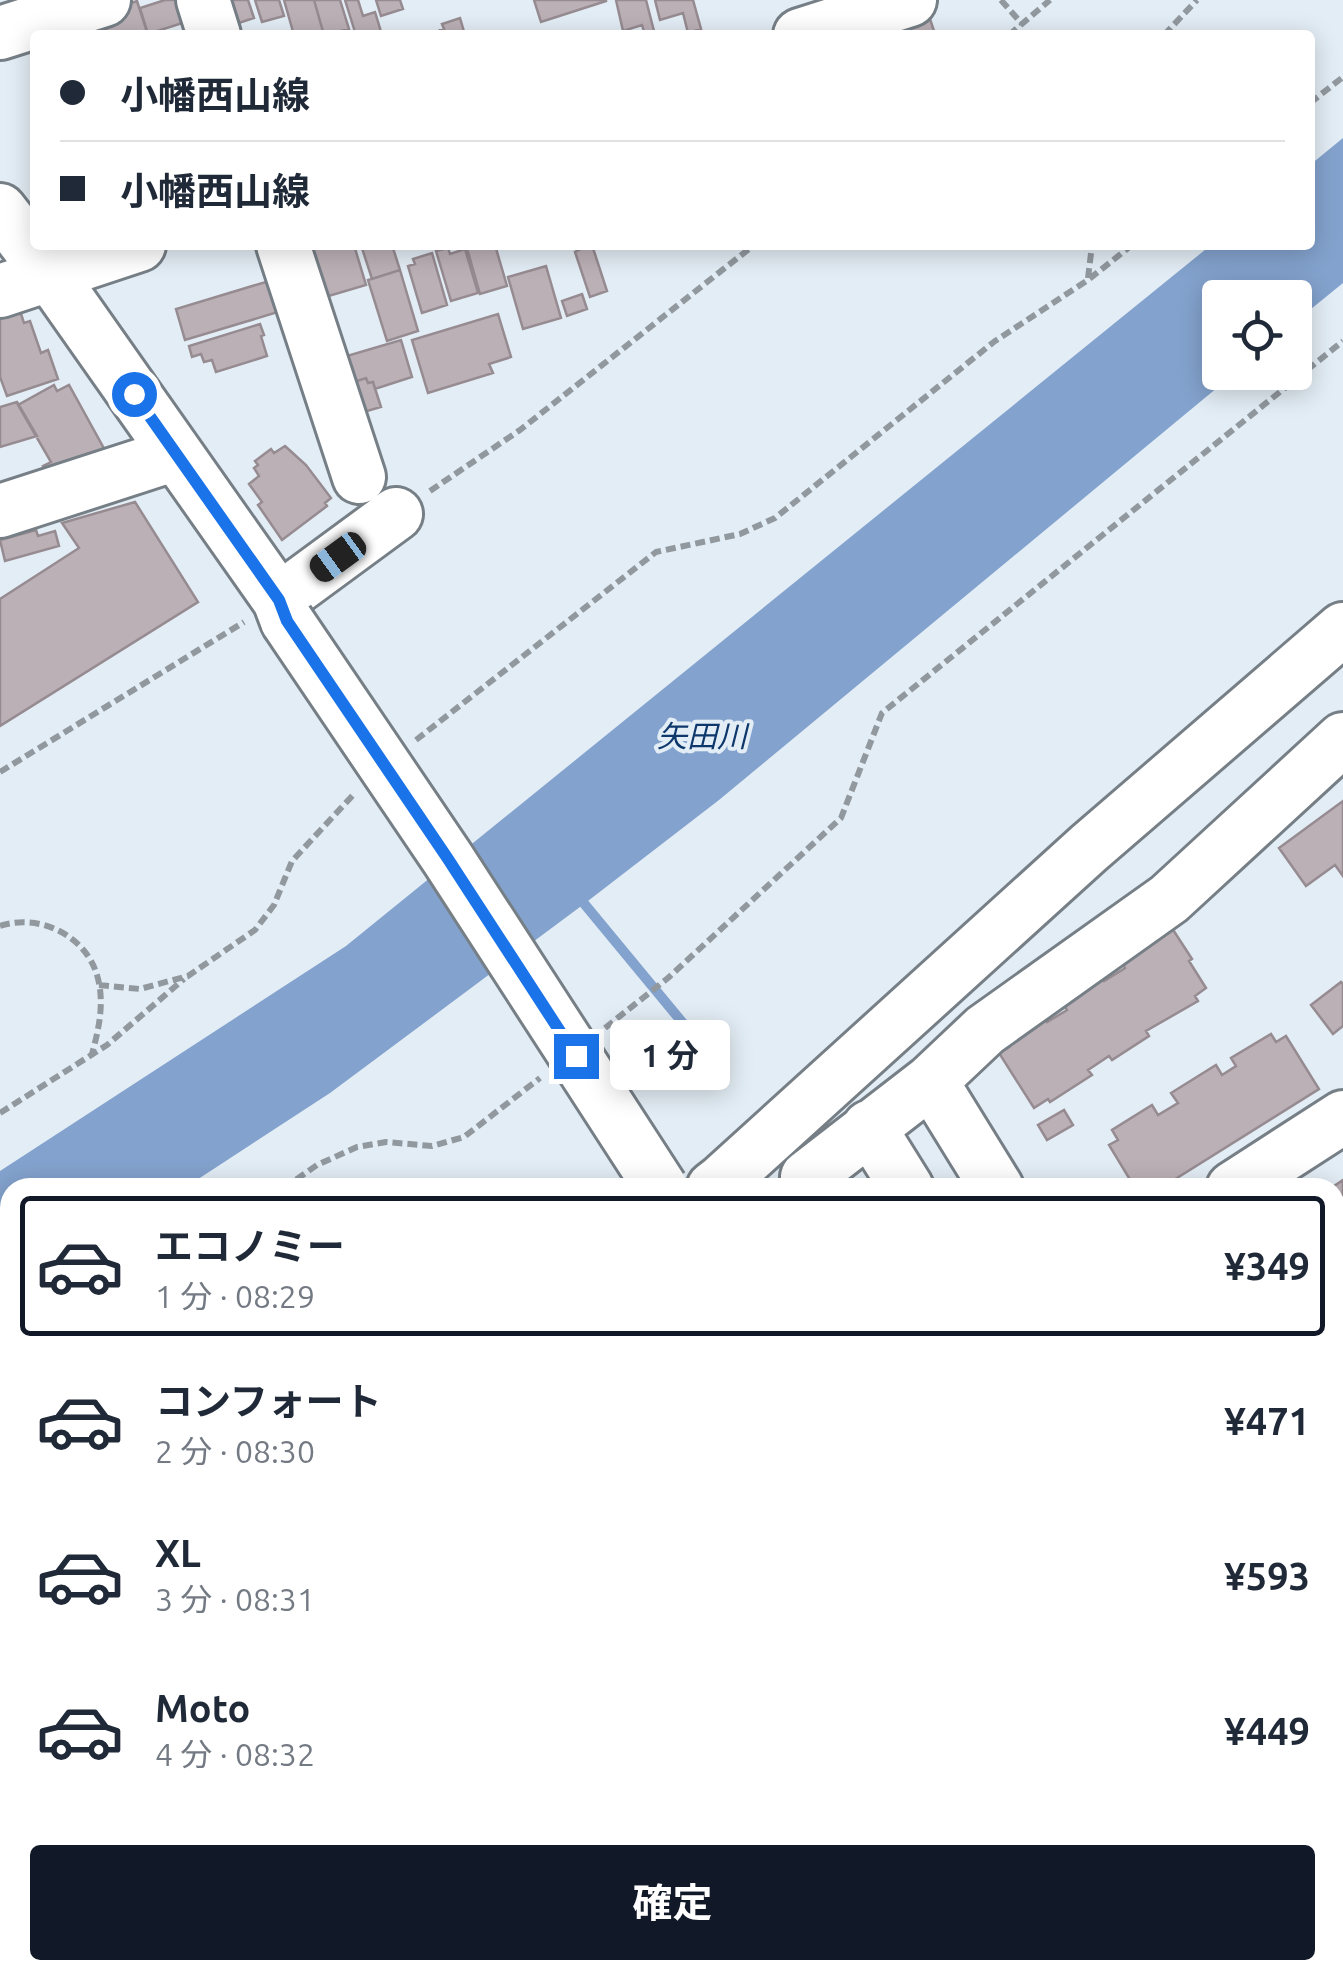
<!DOCTYPE html>
<html lang="ja">
<head>
<meta charset="utf-8">
<style>
	body { margin:0; font-family:Ubuntu,"Noto Sans JP",sans-serif; background:#f6f6f7; color:#1f2937; height:100vh; display:flex; flex-direction:column; font-size:38px; white-space:nowrap }
	* { box-sizing:border-box; margin:0 }
	p { font-size:32px; color:#747a83 }
	.icon { flex:none; width:55px; height:55px; fill:none; stroke:currentColor; stroke-width:2; stroke-linecap:round; stroke-linejoin:round }
	.map { position:relative; flex:1; overflow:hidden }
	.sheet { position:absolute; left:0px; top:1178px; width:1345px; height:802px; display:flex; flex-direction:column; background:#fff; border-radius:30px 30px 0 0; box-shadow:0 5px 25px #0003 }
	.sheet>* { flex:none }
	.guide { position:absolute; left:30px; top:30px; width:1285px; height:220px; border-radius:10px; box-shadow:0 5px 25px #0003; display:grid; align-content:center; height:220px; padding:0 30px; background:#fff }
	.fabs { position:absolute; left:1202px; top:280px; display:grid; gap:20px }
	.fabs a { display:grid; place-items:center; width:110px; height:110px; border-radius:10px; background:#fff; box-shadow:0 5px 25px #0003; font-size:50px }
	.end { position:absolute; width:45px; height:45px; margin:-22px; border:12px solid #1a73e8; background:#fff; box-shadow:0 0 0 5px #fff }
	.from { border-radius:50% }
	.bubble { position:absolute; height:70px; border-radius:10px; background:#fff; box-shadow:0 5px 25px #0003; font-size:32px; font-weight:700; line-height:70px; text-align:center }
	.car { position:absolute; width:30px; height:60px; margin:-30px -15px; border-radius:12px; box-shadow:0 0 8px 2px #0007; background:linear-gradient(#222 24%,#8ab4d8 0 40%,#222 0 76%,#8ab4d8 0 86%,#222 0) }
	.guide b { display:flex; align-items:center; gap:35px; height:95px; font-size:38px }
	.guide b+b { border-top:2px solid #e0e1e3 }
	.guide i { width:25px; height:25px; background:#1f2937 }
	ul { padding:18px 0 0; list-style:none }
	li { display:flex; align-items:center; gap:30px; height:140px; margin:0 20px 15px; padding:0 10px; border:5px solid transparent; border-radius:10px }
	li div { flex:1 }
	li b { display:block; font-size:38px }
	li em { font-style:normal; font-weight:700 }
	li.on { border-color:#111827 }
	li>.icon { width:90px; height:90px; stroke-width:1.5 }
	.action { display:flex; gap:20px; margin-top:auto; padding:20px 30px }
	.action a { flex:1; height:115px; border-radius:10px; background:#111827; color:#fff; font-size:40px; font-weight:700; line-height:115px; text-align:center }
	.map>svg:first-child { display:block }
	.water { fill:#83a2cd }
	.lines { fill:none; stroke-linecap:round; stroke-linejoin:round }
	.stream { stroke:#83a2cd; stroke-width:10 }
	.building { fill:#bbb0b6; stroke:#968b91; stroke-width:2.5 }
	.minor-casing { stroke:#767f86; stroke-width:58 }
	.path { stroke:#91989e; stroke-width:6; stroke-dasharray:10 5; stroke-linecap:butt }
	.minor { stroke:#fff; stroke-width:52 }
	.minor-bridge-casing { stroke:#767f86; stroke-width:58; stroke-linecap:butt }
	.minor-bridge { stroke:#fff; stroke-width:52 }
	.route { stroke:#1a73e8; stroke-width:12 }
	.labels { text-anchor:middle; dominant-baseline:central; stroke-width:8; stroke-linejoin:round; paint-order:stroke }
	.water-label { font-size:30px; font-style:italic; fill:#0e386c; stroke:#e3edf5 }
</style>
</head>
<body>
<div class="map">
<svg width="1343" height="1978" viewBox="0 0 1343 1978">
	<rect width="100%" height="100%" fill="#e3edf5"/>
	<path class="water" d="M1343,138V283L1295,322V298H1220V372L1235,373L719,800L584,904L330,1093L186,1187L10,1188V1303L0,1310V1171L346,946L1211,245H1310V165Z"/>
	<g class="lines">
		<path class="stream" d="M577,895L720,1068"/>
	</g>
	<path class="building" d="M165,0H182L189,21L148,34L140,8Z
		M226,0H248L254,18L233,25Z
		M255,0H279L284,16L262,22Z
		M284,0H314L324,35H294Z
		M314,0H340L349,29L324,35Z
		M345,0H358L363,16L375,12L382,35H356Z
		M376,0H400L403,9L381,16Z
		M534,0H606V1L541,22Z
		M616,0H646L655,35H645L642,25L623,31Z
		M655,0H693L701,29L688,33L683,13L660,20Z
		M137,1L148,35H108L101,13Z
		M928,13L934,31L922,35H910L905,21Z
		M460,18L465,35H442L440,30L444,29L442,24Z
		M319,245H354L366,285L322,298L307,249Z
		M361,245H392L400,270L372,279Z
		M466,245H495L507,286L480,294Z
		M579,245H592L607,291L590,297L575,252L581,249Z
		M448,248L450,254L465,249L478,293L451,301L436,251Z
		M432,253L447,305L422,313L408,266L415,264L413,259Z
		M546,266L561,318L523,329L508,277Z
		M400,270L418,331L387,341L368,280Z
		M269,281L278,312L185,340L176,309Z
		M582,294L587,309L567,316L562,301Z
		M19,308L24,323L30,321L41,353L48,350L58,379L7,396L0,377V315Z
		M498,314L511,357L489,364L493,373L428,393L412,340Z
		M260,324L264,335L261,336L267,356L216,372L212,360L204,362L201,354L192,357L189,346Z
		M401,340L412,377L375,389L373,382L368,383L366,378L348,384L340,358Z
		M366,378L368,383L373,382L381,407L357,414L348,384Z
		M54,385L57,391L69,385L112,463L52,482L43,466L51,462L18,405Z
		M17,402L37,436L0,447V407Z
		M285,446L306,465L331,498L325,503L327,506L282,540L258,505L262,502L249,484L259,476L254,468L258,465L255,461L271,449L274,453Z
		M135,502L198,602L0,726V599L79,548L62,523Z
		M36,530L38,536L55,531L59,546L5,561L0,540Z
		M1343,801V876L1335,865L1306,886L1279,848Z
		M1168,922L1192,959L1189,961L1206,988L1195,996L1198,1001L1146,1031L1149,1036L1112,1060L1109,1056L1088,1070L1092,1075L1050,1102L1048,1099L1034,1108L999,1053L1009,1047L1000,1034L1039,1009L1047,1022L1067,1010L1057,994L1096,970L1104,981L1125,968L1116,954Z
		M1341,982L1343,984V1026L1333,1034L1311,1005Z
		M1271,1034L1276,1042L1286,1036L1319,1089L1161,1188H1135L1109,1145L1118,1140L1112,1130L1152,1105L1158,1115L1178,1103L1171,1093L1216,1065L1222,1075L1236,1066L1231,1058Z
		M1064,1110L1073,1125L1047,1140L1038,1125Z
		M1343,1180V1222L1335,1210V1188H1331Z
		M1335,1218L1343,1231V1285L1335,1272Z
		M1342,1302L1343,1378L1335,1383V1307Z
		M1343,1486V1527L1335,1533V1493Z
		M1343,1528V1620L1335,1627V1535Z
		M10,1907V1965L0,1950V1912Z
		M1343,1912V1947L1335,1949V1914Z
		M1343,1953V1978H1305L1303,1970H1335V1955Z
		M127,1970H176L179,1978H131Z
		M178,1970H215L218,1975L211,1978H182Z
		M233,1970H258L261,1978H215Z
		M258,1970H305L309,1978H261Z
		M684,1970H745L742,1978H686Z
		M771,1970H825L807,1977L806,1971L788,1978H774Z"/>
	<g class="lines">
		<defs>
			<path id="minor" d="M203,0L214,35
				M0,33L104,0
				M800,35L910,0
				M0,210L49,273L279,600L287,621
				M283,245L359,477
				M0,291L139,245
				M0,511L176,454
				M279,600L396,514
				M931,1081L997,1188
				M869,1127L907,1188
				M713,1188L722,1181L1089,848L1343,629
				M813,1188L807,1177L931,1081L985,1030L1169,899L1343,739
				M1233,1188L1343,1117
				M1335,1467L1343,1460
				M0,1673L10,1667
				M1335,1678L1343,1689
				M0,1802L10,1798
				M1135,1970L1138,1978
				M49,1978L59,1970
				M366,1978L381,1970
				M908,1978L928,1970"/>
		</defs>
		<use href="#minor" class="minor-casing"/>
		<path class="path" d="M1001,0L1022,24
			M1009,35L1050,0
			M1164,35L1197,0
			M1310,103L1343,77
			M1088,278L1092,245
			M430,491L520,430L754,245
			M416,740L656,552L740,534L775,518L995,341L1088,280L1132,245
			M0,772L244,622
			M0,926C39,913 85,935 97,975C105,1002 99,1028 92,1054
			M99,985L140,989L188,976L255,930L274,905L292,861L354,794
			M605,1028L668,978L841,818L882,713L1343,341
			M0,1113L107,1045L184,979
			M284,1188L317,1165L357,1147L386,1142L432,1146L464,1137L540,1078
			M0,1377L10,1370"/>
		<use href="#minor" class="minor"/>
		<defs>
			<path id="minor-bridge" d="M287,621L448,859L661,1188"/>
		</defs>
		<use href="#minor-bridge" class="minor-bridge-casing"/>
		<use href="#minor-bridge" class="minor-bridge"/>
	</g>
	<g class="lines">
		<path class="route" d="M134,394L279,600L287,621L448,859L576,1056"/>
	</g>
	<g class="labels">
		<g class="water-label">
			<text x="702" y="736">矢田川</text>
		</g>
	</g>
</svg>
<div class="fabs">
<a><svg class="icon" aria-label="locate" viewBox="0 0 24 24"><circle cx="12" cy="12" r="6"/><path d="M12 2v4M12 18v4M2 12h4M18 12h4"/></svg></a>
</div>
<i class="end from" style="left:134px;top:394px"></i>
<i class="end" style="left:576px;top:1056px"></i>
<div class="bubble" style="left:610px;top:1020px;width:120px">1 分</div>
<i class="car" style="left:338px;top:557px;rotate:234deg"></i>
<div class="guide">
<b><i class="from"></i>小幡西山線</b>
<b><i></i>小幡西山線</b>
</div>
<section class="sheet">
<ul>
<li class="on"><svg class="icon" aria-label="car" viewBox="0 0 24 24"><path d="M5 17H2v-5l4-1 3-4h7l3 4 3 1v5h-3M9 17h6M6 11h13"/><circle cx="7" cy="17" r="2"/><circle cx="17" cy="17" r="2"/></svg><div><b>エコノミー</b><p>1 分 · 08:29</p></div><em>¥349</em></li>
<li><svg class="icon" aria-label="car" viewBox="0 0 24 24"><path d="M5 17H2v-5l4-1 3-4h7l3 4 3 1v5h-3M9 17h6M6 11h13"/><circle cx="7" cy="17" r="2"/><circle cx="17" cy="17" r="2"/></svg><div><b>コンフォート</b><p>2 分 · 08:30</p></div><em>¥471</em></li>
<li><svg class="icon" aria-label="car" viewBox="0 0 24 24"><path d="M5 17H2v-5l4-1 3-4h7l3 4 3 1v5h-3M9 17h6M6 11h13"/><circle cx="7" cy="17" r="2"/><circle cx="17" cy="17" r="2"/></svg><div><b>XL</b><p>3 分 · 08:31</p></div><em>¥593</em></li>
<li><svg class="icon" aria-label="car" viewBox="0 0 24 24"><path d="M5 17H2v-5l4-1 3-4h7l3 4 3 1v5h-3M9 17h6M6 11h13"/><circle cx="7" cy="17" r="2"/><circle cx="17" cy="17" r="2"/></svg><div><b>Moto</b><p>4 分 · 08:32</p></div><em>¥449</em></li>
</ul>
<div class="action"><a>確定</a></div>
</section>
</div>
</body>
</html>
